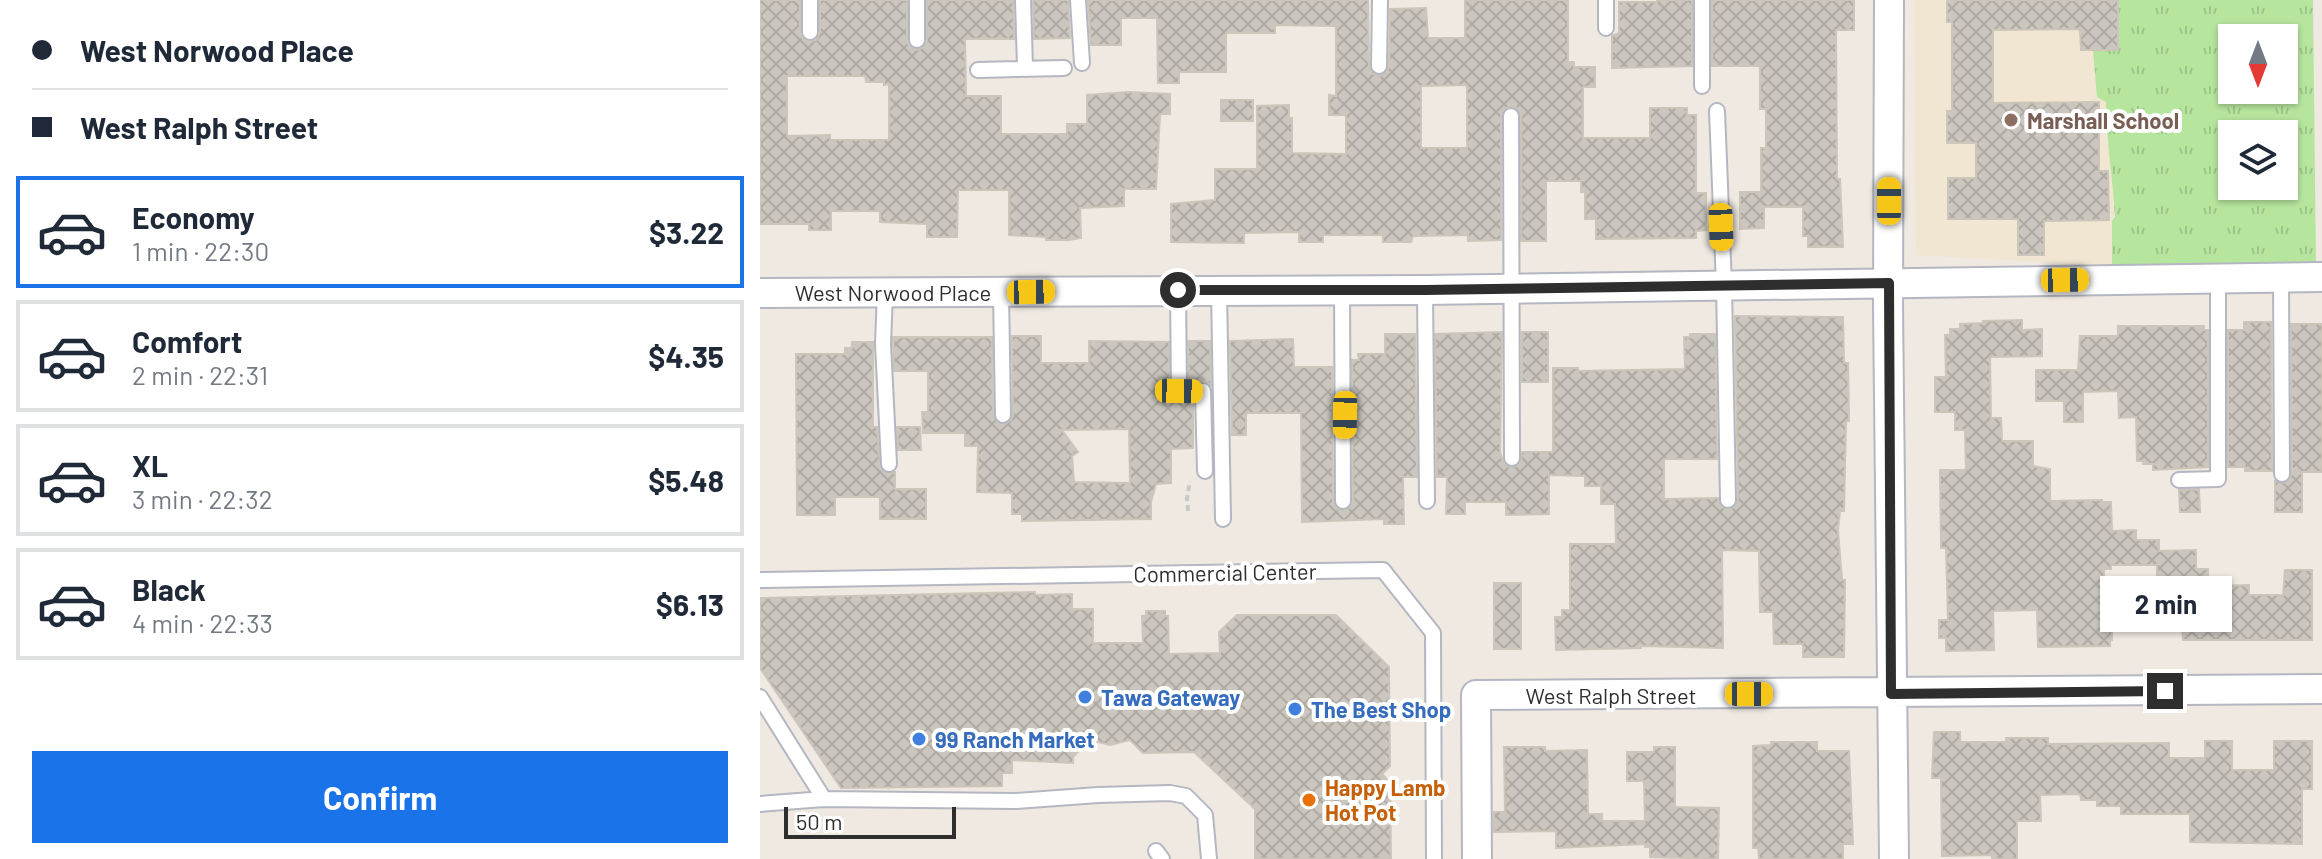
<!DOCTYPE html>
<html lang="en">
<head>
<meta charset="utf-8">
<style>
	body { margin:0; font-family:Barlow,sans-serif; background:#f6f6f7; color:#1f2937; height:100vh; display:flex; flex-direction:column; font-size:30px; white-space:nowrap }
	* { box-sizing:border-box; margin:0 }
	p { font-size:26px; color:#747a83 }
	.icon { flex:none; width:44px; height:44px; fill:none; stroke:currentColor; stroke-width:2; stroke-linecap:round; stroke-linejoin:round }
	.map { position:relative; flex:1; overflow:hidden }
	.details { display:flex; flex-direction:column; background:#fff; width:760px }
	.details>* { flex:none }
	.guide { display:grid; align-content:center; height:176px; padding:0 32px; background:#fff }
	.needle { width:52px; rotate:180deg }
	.buttons { position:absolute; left:1458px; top:24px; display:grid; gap:16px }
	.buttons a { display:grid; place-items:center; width:80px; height:80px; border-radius:0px; background:#fff; box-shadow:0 2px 6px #0004; font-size:40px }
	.scale { position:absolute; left:24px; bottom:20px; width:172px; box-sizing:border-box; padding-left:8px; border:4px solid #2e2e2e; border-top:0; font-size:22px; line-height:28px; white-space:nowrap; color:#2e2e2e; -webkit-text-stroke:6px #fff; paint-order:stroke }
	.end { position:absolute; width:36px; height:36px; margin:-18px; border:10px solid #2e2e2e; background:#fff; box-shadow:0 0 0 4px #fff }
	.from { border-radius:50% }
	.bubble { position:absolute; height:56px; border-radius:0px; background:#fff; box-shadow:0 2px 6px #0004; font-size:26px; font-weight:700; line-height:56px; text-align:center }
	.car { position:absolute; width:24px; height:48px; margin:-24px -12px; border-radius:10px; box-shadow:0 0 6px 2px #0007; background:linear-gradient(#f5c518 24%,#345 0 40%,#f5c518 0 76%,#345 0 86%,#f5c518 0) }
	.guide b { display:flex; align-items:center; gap:28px; height:76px; font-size:30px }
	.guide b+b { border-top:2px solid #e0e1e3 }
	.guide i { width:20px; height:20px; background:#1f2937 }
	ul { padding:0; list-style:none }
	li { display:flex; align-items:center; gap:24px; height:112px; margin:0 16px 12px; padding:0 16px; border:4px solid #e0e1e3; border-radius:0px }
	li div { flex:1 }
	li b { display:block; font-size:30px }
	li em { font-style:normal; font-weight:700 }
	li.selected { border-color:#1a73e8 }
	li>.icon { width:72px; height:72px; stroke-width:1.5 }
	.primary-button { display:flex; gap:16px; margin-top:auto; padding:16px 32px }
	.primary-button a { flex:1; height:92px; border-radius:0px; background:#1a73e8; color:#fff; font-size:32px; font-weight:700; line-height:92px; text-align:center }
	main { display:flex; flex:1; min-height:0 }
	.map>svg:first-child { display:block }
	.education { fill:#f0e6d1 }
	.park { fill:url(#park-tufts); fill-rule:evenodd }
	.building { fill:url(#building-cross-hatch); stroke:#cbc5ba; stroke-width:2; fill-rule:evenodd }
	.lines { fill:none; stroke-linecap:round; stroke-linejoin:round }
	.service-casing { stroke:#b4b7c1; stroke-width:18 }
	.minor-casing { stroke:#b4b7c1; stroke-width:32 }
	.path { stroke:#c9c9c9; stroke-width:4; stroke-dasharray:6 4; stroke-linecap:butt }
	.service { stroke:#fff; stroke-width:14 }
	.minor { stroke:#fff; stroke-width:28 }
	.route { stroke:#2e2e2e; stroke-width:10 }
	.education-dot { fill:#8d6e63; stroke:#fff; stroke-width:3 }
	.shop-dot { fill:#3f7fe0; stroke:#fff; stroke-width:3 }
	.food-dot { fill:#e8710a; stroke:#fff; stroke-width:3 }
	.labels { text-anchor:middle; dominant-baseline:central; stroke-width:8; stroke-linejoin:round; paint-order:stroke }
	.education-label { font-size:22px; font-weight:bold; fill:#785e54; stroke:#fff; text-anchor:start }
	.street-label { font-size:22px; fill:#2e2e2e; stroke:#fff }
	.shop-label { font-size:22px; font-weight:bold; fill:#366cbe; stroke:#fff; text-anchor:start }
	.food-label { font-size:22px; font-weight:bold; fill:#c56008; stroke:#fff; text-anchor:start }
</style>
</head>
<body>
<main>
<section class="details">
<div class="guide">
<b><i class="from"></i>West Norwood Place</b>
<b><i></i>West Ralph Street</b>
</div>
<ul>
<li class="selected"><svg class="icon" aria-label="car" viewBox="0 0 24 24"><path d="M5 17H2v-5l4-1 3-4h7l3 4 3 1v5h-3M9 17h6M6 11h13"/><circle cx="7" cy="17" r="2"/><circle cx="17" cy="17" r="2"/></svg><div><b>Economy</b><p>1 min · 22:30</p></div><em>$3.22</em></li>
<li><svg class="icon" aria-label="car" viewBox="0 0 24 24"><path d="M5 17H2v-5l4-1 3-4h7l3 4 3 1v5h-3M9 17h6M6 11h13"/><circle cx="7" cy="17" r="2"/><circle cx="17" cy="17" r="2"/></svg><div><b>Comfort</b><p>2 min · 22:31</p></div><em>$4.35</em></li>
<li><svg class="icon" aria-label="car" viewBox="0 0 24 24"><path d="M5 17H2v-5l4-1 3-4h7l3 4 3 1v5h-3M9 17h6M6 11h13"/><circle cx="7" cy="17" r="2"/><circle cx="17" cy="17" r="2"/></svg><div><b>XL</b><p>3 min · 22:32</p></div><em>$5.48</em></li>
<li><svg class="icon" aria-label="car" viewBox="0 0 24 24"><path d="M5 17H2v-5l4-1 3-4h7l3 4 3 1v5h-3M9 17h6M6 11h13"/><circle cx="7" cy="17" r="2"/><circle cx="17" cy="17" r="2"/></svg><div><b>Black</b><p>4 min · 22:33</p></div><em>$6.13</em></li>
</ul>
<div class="primary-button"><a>Confirm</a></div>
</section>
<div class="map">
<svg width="1562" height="859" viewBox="0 0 1562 859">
	<defs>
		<pattern id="park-tufts" width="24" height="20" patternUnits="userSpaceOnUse" patternTransform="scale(2)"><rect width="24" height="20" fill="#b6e59e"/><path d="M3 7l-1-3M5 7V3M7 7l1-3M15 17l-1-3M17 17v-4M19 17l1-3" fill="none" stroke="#9dc588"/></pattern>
		<pattern id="building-cross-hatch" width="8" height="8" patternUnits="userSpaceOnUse" patternTransform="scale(2)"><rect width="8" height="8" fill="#cbc7bf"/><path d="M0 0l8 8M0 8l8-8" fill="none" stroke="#afaba4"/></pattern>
	</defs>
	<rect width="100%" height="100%" fill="#efe9e1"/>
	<path class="education" d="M1154,0H1358V50H1334L1346,101V138L1352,166L1355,217L1352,221V266L1156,255Z"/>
	<path class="park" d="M1358,0H1553L1556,266H1352V221L1355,217C1353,178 1346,141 1346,102L1337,97L1333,50H1358ZM1472,38H1524V90H1472ZM1472,134H1524V186H1472Z"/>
	<path class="building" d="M0,0H40V33L42,38L49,42L56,40L60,33V0H147V41L149,46L156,50L163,48L167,41V0H253L254,39H205L206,96H241V134H307V124H327V95L369,92L410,94V114H400L396,189H364V206L320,208L321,238L309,240H286V237L249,235V190H198L197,237H167V224L120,222V211H71V230H49V224H0ZM27,76H105L106,82H124V85L129,84V140H70V135L27,136Z
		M273,0H308L310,38L274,39Z
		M328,0H608L609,67L613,74L620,76L627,72L629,66L630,9L666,8L668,38H705V0H808V62H814V67H835V87H823V138H890V108H927V115H936V193H946V230L936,231V238L836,239V219H825V192H821V181H786V241H761V116L757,108L750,106L743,110L741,116V240L708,241V235L653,236L651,242H623V235H563V242H539V232L484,233V243L411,242V204L455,200V169H497V106L529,105V118H532V153L586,154V115H569V95L576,96V26L515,25V33H466V72H419V83H398L397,18H361V45H331ZM707,85V148H661V86Z
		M897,0H932V66L852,68V36L859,33V2H897Z
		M952,0H1094V30H1076L1077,174V179H1080L1083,247H1048V236H1043V207H1004V228L980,229V192H1001V148H1006V109H1000V66H952Z
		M1187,0H1358V50H1321L1320,29L1233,30V103L1339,102V171H1348L1349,220L1284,221V255H1258V219H1188V178H1216V143H1187V111H1192V22H1187Z
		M461,100H493V121H461Z
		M975,316L1083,317L1084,363H1088L1089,421H1086L1084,511H1080L1078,530L1082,580H1085L1084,657H1043V644H1014L1013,612H1000L999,551L962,550L963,648L881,646V648L796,650L795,617H802V610H810V544H856L855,504H841V486H825V476L789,475V514L746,515V502H705V514H686L687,477H677L675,334L742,332L740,452L744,464L751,468L760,464L762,452H793V368H818V371L925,369L924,337H930V334H955L957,459H904V499L958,498L960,506L969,510L976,505L978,500Z
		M1262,320V330L1282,329V356L1230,357L1231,418H1241L1242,441H1273V466L1290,469V501L1342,500V502H1351L1352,531L1376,530V540H1399V551L1436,550V569H1448V586L1489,585V595H1523L1525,570H1552V640H1423L1420,590H1413V587H1397V565H1351V569H1344V608H1352V640H1350V646L1278,647L1277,610L1233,611L1234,650L1186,651V638H1179V620H1188L1186,548H1181L1180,470H1206L1205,430H1195V412H1175V377H1186L1185,335H1190V329H1200V324L1223,323V321Z
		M1484,322H1511L1512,471H1485V467H1468V330H1484Z
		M1531,324H1562V472H1542V512H1515V481L1526,483L1532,474Z
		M1358,326H1444V330H1448V467L1393,470V464H1383V461H1377L1376,417L1359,418L1358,391L1323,392V422H1304V401H1276V370H1318L1320,336H1358Z
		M762,332H788V382H762Z
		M625,334H655L657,477H643L644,524H624V519L542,522L541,413H486V435H472L470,341L533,339L534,367H572L573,501L577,509L584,511L591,507L593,501L592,360H599L598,354H625Z
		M252,336H281V363H329V341L409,342L410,395L418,401H433V448L411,449V483L396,484L391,502V519L262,521V514H252V493L217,492L218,446H205V433H163L162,412H168V371H134L133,337H232L233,415L238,423L244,425L251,420L253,415ZM369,429L370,483L314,482L312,456L318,452L302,430Z
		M428,341H450L451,385L444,381H429Z
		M92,342H113V427H117L120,469L125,473L135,472V489H166V519H120V497H75V515H37L36,354H85V348H92Z
		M137,427H160L161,450H138Z
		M1439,489L1440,512H1420L1419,490Z
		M734,583H761V649H734Z
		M275,592V595L312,594V609H333V643H383L382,616H386V611H405V616H408L409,654L460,653L459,632L477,615H576L629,667L630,766L622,774L630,783L631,859H495V809L434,752L383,753L370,740L350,745L330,740L313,757V763L252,760V773H242V786L81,788L0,668V598Z
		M1174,732H1200V742H1246V738H1288V744L1409,743V758H1445V741H1472V770H1514V741H1552V789H1542V844L1430,842V814H1361V806H1337V800H1321L1320,794L1280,795L1281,821H1257V859H1232V855L1182,856L1181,778H1172Z
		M1011,742H1057V751H1089L1093,844H1083V859H999L998,848H993V746L1011,745Z
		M744,747H785V751L827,750L828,814H842V821H885L884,781H867V752H894V747H915V807L959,808L958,859L890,857V847H885V844L796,848V831L734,832V812H745Z"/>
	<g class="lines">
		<defs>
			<path id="service" d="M50,0V32
				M157,0V40
				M263,0L265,68
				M318,0L322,63
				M846,0V28
				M619,66L620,0
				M218,70L304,68
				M942,86V0
				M957,111L964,285L968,500
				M751,116L752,458
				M1521,278L1522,474
				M418,290L419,391H443L445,471
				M459,290L463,519
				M582,290L583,501
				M665,290L667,501
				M125,292L123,344L129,464
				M241,292L243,415
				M1419,480L1458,479V279
				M0,580L623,570L673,633L674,859
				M0,697L64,799
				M0,804L64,799L256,801L338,795L410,793L426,796L445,815L449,859
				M396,851L402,859"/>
			<path id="minor" d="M1129,0L1128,305L1134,859
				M0,293L665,290L1562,277
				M717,859L716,695L1562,689"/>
		</defs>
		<use href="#service" class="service-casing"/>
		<use href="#minor" class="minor-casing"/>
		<path class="path" d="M428,511L427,498L430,481"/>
		<use href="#service" class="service"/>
		<use href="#minor" class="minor"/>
	</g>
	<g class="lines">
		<path class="route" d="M418,290H665L1129,283L1131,694L1405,691"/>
	</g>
	<circle class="education-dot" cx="1251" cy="120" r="8"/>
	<g class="shop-dot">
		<circle cx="325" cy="697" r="8"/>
		<circle cx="535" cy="709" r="8"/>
		<circle cx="159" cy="739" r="8"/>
	</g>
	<circle class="food-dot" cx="549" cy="800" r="8"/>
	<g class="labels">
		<g class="education-label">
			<text x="1267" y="120">Marshall School</text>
		</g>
		<g class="street-label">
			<text x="133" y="292">West Norwood Place</text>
			<text transform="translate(465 572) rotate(-1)">Commercial Center</text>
			<text x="851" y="695">West Ralph Street</text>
		</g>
		<g class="shop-label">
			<text x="341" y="697">Tawa Gateway</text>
			<text x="551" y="709">The Best Shop</text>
			<text x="175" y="739">99 Ranch Market</text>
		</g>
		<g class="food-label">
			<text x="565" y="787">Happy Lamb<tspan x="565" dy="25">Hot Pot</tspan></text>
		</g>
	</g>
</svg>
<div class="buttons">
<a><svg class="needle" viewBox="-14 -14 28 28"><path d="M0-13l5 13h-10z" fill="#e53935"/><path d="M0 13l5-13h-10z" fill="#747a83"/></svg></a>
<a><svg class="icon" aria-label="layers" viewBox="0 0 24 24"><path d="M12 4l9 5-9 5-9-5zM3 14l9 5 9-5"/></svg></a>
</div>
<div class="scale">50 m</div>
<i class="end from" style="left:418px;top:290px"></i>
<i class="end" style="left:1405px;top:691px"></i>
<div class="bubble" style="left:1340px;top:576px;width:132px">2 min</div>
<i class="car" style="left:1129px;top:201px;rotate:0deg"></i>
<i class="car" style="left:961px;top:227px;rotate:178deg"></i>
<i class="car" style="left:1305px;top:280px;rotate:89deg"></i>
<i class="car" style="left:271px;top:292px;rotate:89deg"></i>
<i class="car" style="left:419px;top:391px;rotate:91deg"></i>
<i class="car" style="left:585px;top:415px;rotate:181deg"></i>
<i class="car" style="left:989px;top:694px;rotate:90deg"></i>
</div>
</main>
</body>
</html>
